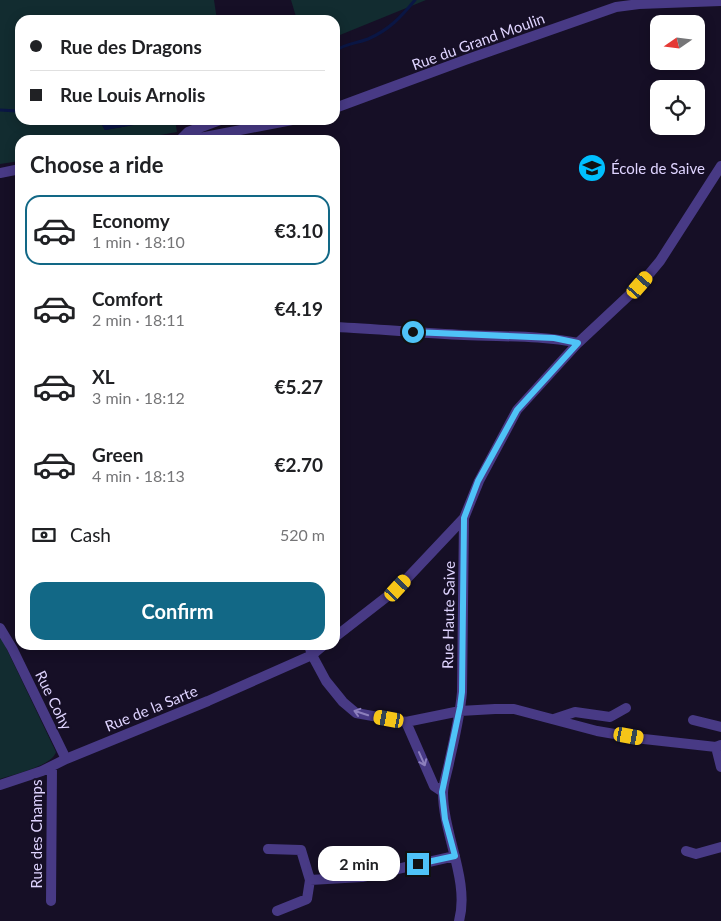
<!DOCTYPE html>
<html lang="en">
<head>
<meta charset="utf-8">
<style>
	body { margin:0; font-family:Lato,sans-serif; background:#f2f2f2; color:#202124; height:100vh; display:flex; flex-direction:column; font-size:19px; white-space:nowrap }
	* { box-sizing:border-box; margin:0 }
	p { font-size:16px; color:#757577 }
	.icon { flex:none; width:28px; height:28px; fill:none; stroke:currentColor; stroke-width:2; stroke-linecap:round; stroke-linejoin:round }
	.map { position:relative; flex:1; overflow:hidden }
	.sheet { position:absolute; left:15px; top:135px; width:325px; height:515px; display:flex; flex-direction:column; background:#fff; border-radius:15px; box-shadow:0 2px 12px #0003 }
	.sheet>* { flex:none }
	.hud { position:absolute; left:15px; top:15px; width:325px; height:110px; border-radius:15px; box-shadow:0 2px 12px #0003; display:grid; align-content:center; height:110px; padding:0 15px; background:#fff }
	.needle { width:32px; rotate:256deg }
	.fabs { position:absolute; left:650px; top:15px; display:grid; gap:10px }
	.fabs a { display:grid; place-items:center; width:55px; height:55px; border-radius:10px; background:#fff; box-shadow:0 2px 12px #0003; font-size:25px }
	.end { position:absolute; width:22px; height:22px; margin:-11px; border:6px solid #4fc3f7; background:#111; box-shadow:0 0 0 2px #111 }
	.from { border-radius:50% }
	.bubble { position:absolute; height:35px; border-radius:15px; background:#fff; box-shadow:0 2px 12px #0003; font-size:16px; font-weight:700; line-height:35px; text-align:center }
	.car { position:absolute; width:15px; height:30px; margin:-15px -8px; border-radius:6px; box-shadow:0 0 4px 1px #0007; background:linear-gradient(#f5c518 24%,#345 0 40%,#f5c518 0 76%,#345 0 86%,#f5c518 0) }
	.hud b { display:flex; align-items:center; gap:18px; height:48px; font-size:19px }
	.hud b+b { border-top:1px solid #e0e0e0 }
	.hud i { width:12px; height:12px; background:#202124 }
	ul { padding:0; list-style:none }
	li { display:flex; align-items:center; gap:15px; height:70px; margin:0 10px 8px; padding:0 5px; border:2px solid transparent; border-radius:15px }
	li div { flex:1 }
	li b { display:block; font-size:19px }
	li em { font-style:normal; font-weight:700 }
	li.current { border-color:#126886 }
	li>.icon { width:45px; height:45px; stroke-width:1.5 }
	h2 { padding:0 15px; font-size:22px; line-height:60px }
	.pay { display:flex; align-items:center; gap:12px; height:55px; padding:0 15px; font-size:19px }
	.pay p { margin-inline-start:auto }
	.button { display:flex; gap:10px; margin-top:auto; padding:10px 15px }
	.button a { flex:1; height:58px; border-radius:15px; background:#126886; color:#fff; font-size:20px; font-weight:700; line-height:58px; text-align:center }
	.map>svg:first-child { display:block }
	.green { fill:#122c30 }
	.water { fill:#0a1644 }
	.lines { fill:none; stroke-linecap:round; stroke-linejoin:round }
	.stream { stroke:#0a1644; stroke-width:3 }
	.minor { stroke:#483a85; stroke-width:10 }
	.oneway { stroke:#8c7fbc }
	.route { stroke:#4fc3f7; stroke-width:6 }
	.labels { text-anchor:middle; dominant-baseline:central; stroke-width:4; stroke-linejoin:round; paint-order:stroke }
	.street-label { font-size:15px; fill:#dfd4ff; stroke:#160f26 }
	.poi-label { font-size:15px; fill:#dfd4ff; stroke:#160f26; text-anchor:start }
</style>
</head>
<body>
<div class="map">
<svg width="721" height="921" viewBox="0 0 721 921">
	<rect width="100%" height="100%" fill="#160f26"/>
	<path class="green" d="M0,0H214L217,20H20V120H99L105,130L145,123L150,120H175L177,132L132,140H20V161L0,164Z
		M291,0H426L335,37V20H297Z
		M0,635L56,752C52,766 14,774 0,779Z"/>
	<path class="water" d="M99,120H150L145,123L105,130Z"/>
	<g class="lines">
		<path class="stream" d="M79,20L83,18L94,20
			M335,51C346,43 355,44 368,39C389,30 401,17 415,0
			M0,110L17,111L20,106"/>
		<path class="minor" d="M335,108L465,60L616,7L639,4L721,1
			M180,140L188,132L220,120
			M189,140L292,120
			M0,173L20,169
			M335,327C378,329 421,333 464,335C502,337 541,335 578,343
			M0,628L12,648L66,759
			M335,637L398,588L464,518
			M309,645L312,655L326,681L343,702L356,713L406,722L460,711L495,709H514L597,731L644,739L716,747L721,745
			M554,719L575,712L610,717L626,708
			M693,720L721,727
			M406,722L434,786L443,792
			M716,747L721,767
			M0,785L42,771L66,759L208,701L312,655L324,645
			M268,849L301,850L310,880L307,899L277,911
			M686,851L696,854L721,847
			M310,880L362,877L455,856
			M51,901L52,767
			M459,921C470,881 443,834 443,793C443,784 447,773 449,763C454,740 460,716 462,692L464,518L479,481L517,410L578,343L640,285L660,261L721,166"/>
	</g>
	<defs><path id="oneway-shaft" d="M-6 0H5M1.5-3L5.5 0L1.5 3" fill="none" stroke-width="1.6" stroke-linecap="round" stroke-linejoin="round" transform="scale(1.25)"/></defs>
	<g class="oneway">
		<use href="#oneway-shaft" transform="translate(361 713) rotate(-162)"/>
		<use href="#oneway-shaft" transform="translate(422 759) rotate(66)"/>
	</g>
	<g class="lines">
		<path class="route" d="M413,332L554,338L578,343L517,410L478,481L464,518L462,692L460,707L442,792L445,819L455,856L418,864"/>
	</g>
	<defs>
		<symbol id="school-disc" viewBox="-11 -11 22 22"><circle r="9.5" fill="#00bffe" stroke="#160f26"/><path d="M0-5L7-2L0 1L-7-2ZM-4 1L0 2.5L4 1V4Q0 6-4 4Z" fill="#111"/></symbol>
	</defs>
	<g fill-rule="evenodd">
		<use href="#school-disc" x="576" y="152" width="32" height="32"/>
	</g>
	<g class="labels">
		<g class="street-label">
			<text transform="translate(478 41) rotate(-20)">Rue du Grand Moulin</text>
			<text transform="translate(448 615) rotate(-89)">Rue Haute Saive</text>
			<text transform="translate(54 700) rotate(64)">Rue Cohy</text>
			<text transform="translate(151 708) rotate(-22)">Rue de la Sarte</text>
			<text transform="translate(36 834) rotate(-90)">Rue des Champs</text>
		</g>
		<g class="poi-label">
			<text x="611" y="168">École de Saive</text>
		</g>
	</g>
</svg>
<div class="fabs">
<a><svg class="needle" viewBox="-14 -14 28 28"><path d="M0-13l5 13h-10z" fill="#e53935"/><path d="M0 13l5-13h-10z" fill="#757577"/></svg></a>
<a><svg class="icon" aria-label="locate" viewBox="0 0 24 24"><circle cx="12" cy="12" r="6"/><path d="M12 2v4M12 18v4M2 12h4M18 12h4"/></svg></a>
</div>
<i class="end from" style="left:413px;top:332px"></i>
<i class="end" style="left:418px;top:864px"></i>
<div class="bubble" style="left:318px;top:846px;width:82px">2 min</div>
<i class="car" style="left:640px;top:285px;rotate:41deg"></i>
<i class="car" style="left:398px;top:588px;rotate:43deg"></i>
<i class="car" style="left:389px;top:719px;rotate:280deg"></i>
<i class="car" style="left:629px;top:736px;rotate:100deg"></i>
<div class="hud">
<b><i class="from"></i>Rue des Dragons</b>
<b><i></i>Rue Louis Arnolis</b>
</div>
<section class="sheet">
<h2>Choose a ride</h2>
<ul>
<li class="current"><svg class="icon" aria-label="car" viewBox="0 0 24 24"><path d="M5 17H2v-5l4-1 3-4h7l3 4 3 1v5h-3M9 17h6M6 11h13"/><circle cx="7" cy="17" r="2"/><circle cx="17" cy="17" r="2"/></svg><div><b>Economy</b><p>1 min · 18:10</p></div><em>€3.10</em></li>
<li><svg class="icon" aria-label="car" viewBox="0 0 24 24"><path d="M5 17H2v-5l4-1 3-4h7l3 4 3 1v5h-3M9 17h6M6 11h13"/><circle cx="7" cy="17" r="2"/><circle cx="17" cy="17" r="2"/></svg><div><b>Comfort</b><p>2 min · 18:11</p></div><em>€4.19</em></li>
<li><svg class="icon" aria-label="car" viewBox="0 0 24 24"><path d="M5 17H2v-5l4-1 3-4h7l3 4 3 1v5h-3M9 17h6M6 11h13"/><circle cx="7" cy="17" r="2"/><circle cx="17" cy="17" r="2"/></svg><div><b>XL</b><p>3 min · 18:12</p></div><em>€5.27</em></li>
<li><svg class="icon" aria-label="car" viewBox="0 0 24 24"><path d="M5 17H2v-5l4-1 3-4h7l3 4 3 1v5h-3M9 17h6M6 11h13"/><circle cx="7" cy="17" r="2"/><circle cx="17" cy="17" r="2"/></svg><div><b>Green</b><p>4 min · 18:13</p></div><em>€2.70</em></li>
</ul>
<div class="pay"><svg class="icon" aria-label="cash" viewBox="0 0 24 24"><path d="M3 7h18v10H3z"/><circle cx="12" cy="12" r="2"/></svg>Cash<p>520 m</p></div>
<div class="button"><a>Confirm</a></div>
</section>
</div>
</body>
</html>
